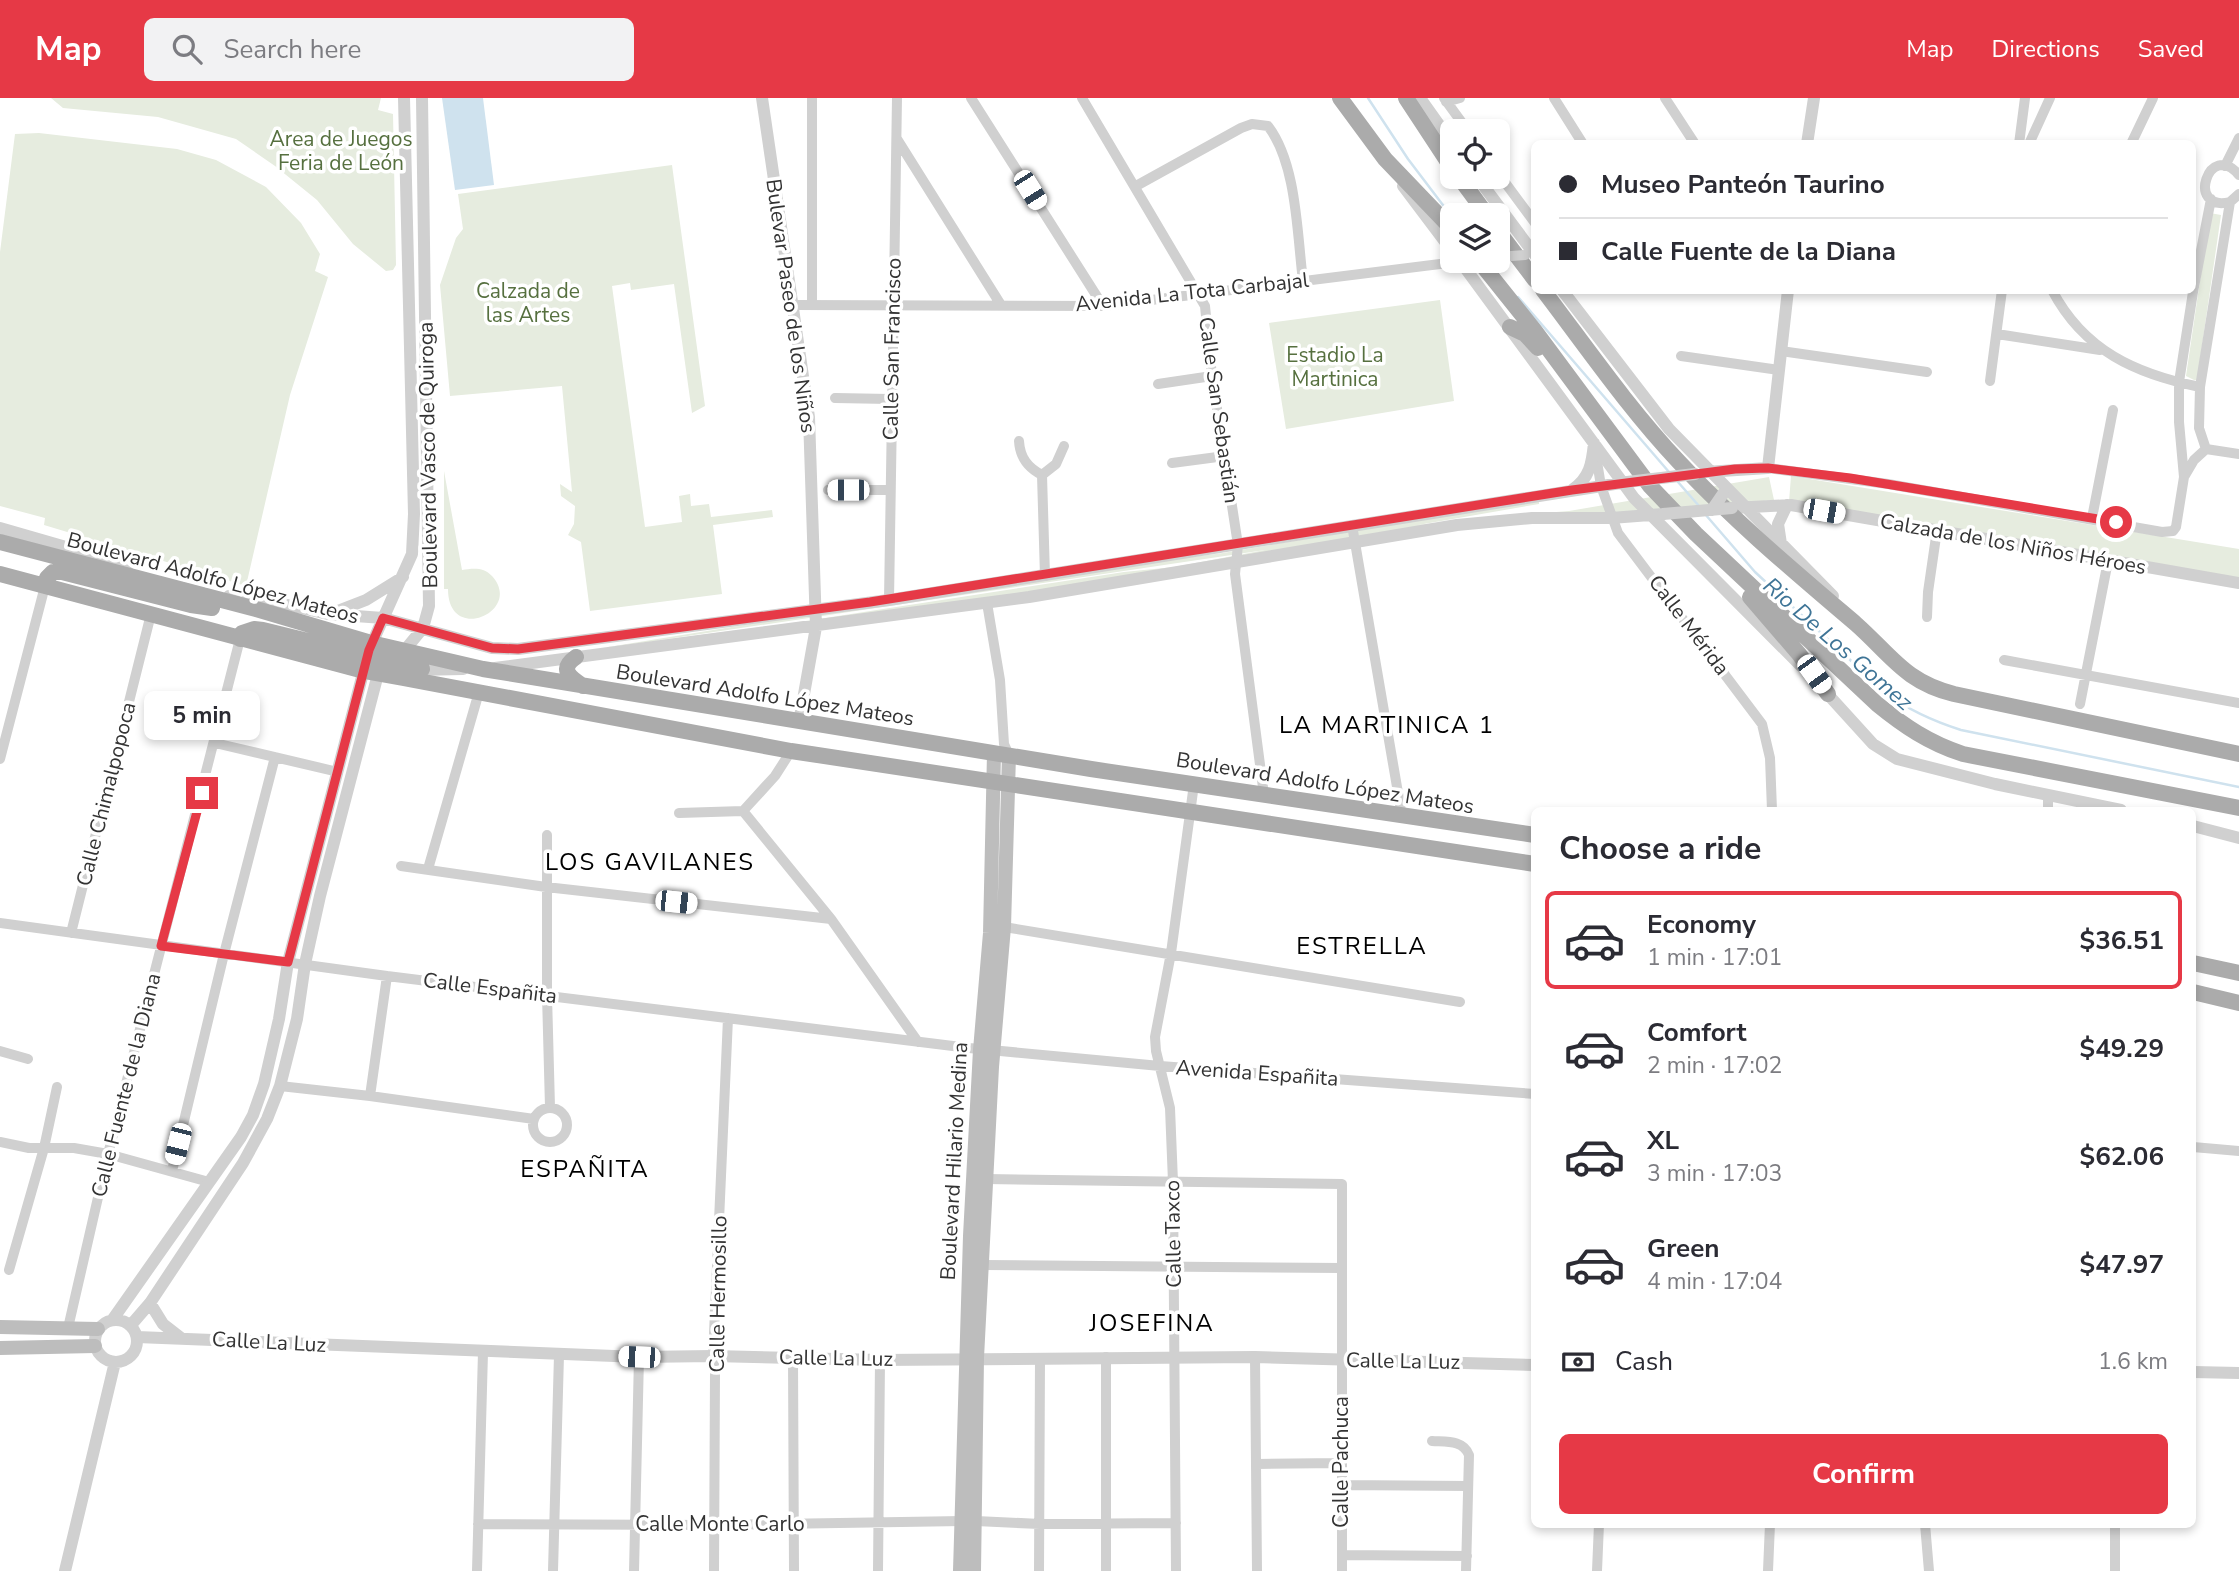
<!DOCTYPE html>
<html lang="en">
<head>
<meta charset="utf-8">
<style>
	body { margin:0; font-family:"Nunito Sans",sans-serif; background:#f2f2f3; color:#2b2b33; height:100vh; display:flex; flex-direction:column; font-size:26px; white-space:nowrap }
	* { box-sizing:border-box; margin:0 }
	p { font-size:23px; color:#7c7c81 }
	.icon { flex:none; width:38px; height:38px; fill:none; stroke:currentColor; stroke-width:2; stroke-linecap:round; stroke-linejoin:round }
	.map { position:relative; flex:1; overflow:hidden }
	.panel { position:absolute; left:1531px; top:709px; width:665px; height:721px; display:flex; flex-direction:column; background:#fff; border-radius:10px; box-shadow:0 4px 10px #0003 }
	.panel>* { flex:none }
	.banner { position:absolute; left:1531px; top:42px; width:665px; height:154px; border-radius:10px; box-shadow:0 4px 10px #0003; display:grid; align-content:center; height:154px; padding:0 28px; background:#fff }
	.controls { position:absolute; left:1440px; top:21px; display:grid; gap:14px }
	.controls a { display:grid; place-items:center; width:70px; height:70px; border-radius:10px; background:#fff; box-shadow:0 4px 10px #0003; font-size:35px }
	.end { position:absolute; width:32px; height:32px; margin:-16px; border:9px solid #e63946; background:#fff; box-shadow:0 0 0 4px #fff }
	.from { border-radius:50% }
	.bubble { position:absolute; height:49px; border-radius:10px; background:#fff; box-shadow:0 4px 10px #0003; font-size:23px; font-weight:700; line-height:49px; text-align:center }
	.car { position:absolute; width:21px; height:42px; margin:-21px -10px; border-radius:9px; box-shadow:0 0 5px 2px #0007; background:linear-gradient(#fff 24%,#345 0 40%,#fff 0 76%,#345 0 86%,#fff 0) }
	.banner b { display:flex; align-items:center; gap:24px; height:66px; font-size:26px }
	.banner b+b { border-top:2px solid #e1e1e2 }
	.banner i { width:18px; height:18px; background:#2b2b33 }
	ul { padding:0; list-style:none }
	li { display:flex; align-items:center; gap:21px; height:98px; margin:0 14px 10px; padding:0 14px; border:4px solid transparent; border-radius:10px }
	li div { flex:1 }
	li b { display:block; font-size:26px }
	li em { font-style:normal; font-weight:700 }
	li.active { border-color:#e63946 }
	li>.icon { width:63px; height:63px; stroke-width:1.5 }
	h2 { padding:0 28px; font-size:32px; line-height:84px }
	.pay { display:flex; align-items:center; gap:18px; height:77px; padding:0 28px; font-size:26px }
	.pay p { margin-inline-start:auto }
	.cta { display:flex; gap:14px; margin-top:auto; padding:14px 28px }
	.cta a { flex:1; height:80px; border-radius:10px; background:#e63946; color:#fff; font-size:28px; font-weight:700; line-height:80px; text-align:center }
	header { display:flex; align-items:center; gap:42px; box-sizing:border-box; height:98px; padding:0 35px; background:#e63946; color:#fff }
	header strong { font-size:33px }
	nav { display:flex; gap:38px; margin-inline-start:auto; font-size:24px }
	.search { width:490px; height:63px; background:#f2f2f3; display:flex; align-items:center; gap:18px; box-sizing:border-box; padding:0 24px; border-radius:10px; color:#7c7c81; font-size:26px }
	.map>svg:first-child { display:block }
	.green { fill:#e6ecdf; fill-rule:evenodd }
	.water { fill:#cfe2ee }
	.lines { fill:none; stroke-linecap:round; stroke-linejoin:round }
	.stream { stroke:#cfe2ee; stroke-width:2.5 }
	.minor { stroke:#d0d0d0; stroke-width:10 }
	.tertiary { stroke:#d0d0d0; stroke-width:12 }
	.secondary { stroke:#bdbdbd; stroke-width:14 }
	.primary { stroke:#ababab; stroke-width:16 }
	.minor-bridge { stroke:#d0d0d0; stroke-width:10 }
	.tertiary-bridge { stroke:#d0d0d0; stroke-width:12 }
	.route { stroke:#e63946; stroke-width:9 }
	.labels { text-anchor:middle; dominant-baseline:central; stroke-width:7; stroke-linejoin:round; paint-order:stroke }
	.park-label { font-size:21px; fill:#56703f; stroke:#fff }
	.street-label { font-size:21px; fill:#333; stroke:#fff }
	.water-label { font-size:23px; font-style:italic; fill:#3f7597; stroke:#fff }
	.quarter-label { font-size:24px; letter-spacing:2px; fill:#000; stroke:#fff }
</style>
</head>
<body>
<header>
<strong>Map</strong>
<div class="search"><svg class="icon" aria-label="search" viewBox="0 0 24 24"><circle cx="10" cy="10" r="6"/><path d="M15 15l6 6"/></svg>Search here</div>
<nav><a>Map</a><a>Directions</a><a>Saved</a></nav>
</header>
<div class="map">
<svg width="2239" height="1473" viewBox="0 0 2239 1473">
	<rect width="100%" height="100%" fill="#fff"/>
	<path class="green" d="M51,0H381L378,12L393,16L396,167L393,172L386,173L353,146L317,102L275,68L236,41L158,19L63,10Z
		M39,35L177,51L216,62L266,89L301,125L320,156L315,173L328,179L290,297L246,488L44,427L45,420L0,408V154L15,36Z
		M672,67L705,308L692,315L674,186L631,192L630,185L612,188L645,429L682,424L679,398L690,396L691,408L709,406L711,419L772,412L773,419L713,427L722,496L590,513L581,444L568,437L574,426L575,408L561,398L560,386L572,394L562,288L450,298L440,187L456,140L463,131L458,96Z
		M2210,115L2221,117L2197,282H2194L2186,278Z
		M1440,202L1454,303L1286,331L1269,225Z
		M444,373L462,472C473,470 484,469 492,478C524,513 448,547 448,491H444Z
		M1791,378L2239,451V481L1789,404Z
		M1769,379L1774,402L1473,430L1101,487L602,550L1045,478L1223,455L1539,402V406L1418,427L1480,420L1569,413ZM1265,452L1174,469L1124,474L786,526L654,543Z"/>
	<path class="water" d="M442,0H483L494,87L455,92Z"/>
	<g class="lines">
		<path class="stream" d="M1368,0L1408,61L1452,119
			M1518,199L1669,374
			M1678,384L1699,408
			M1705,416L1755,474L1887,596C1910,613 1933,623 1961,632L2239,689"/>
		<path class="minor" d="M971,0L1103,208
			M1082,0L1205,208L1212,278L1238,447L1235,476L1264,697
			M1444,0L1468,33
			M1554,0L1583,46
			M1665,0L1695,46
			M1446,4L1460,0
			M897,41L1001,207
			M2019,46L2025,0
			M2029,46L2050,0
			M2131,46L2153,0
			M2225,68L2239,40
			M1498,75L1535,125
			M2239,77C2209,41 2185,115 2230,104L2239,96
			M1136,88L1241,30L1252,26L1268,28C1297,66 1297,136 1303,183
			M2052,192C2084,253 2136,276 2200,289
			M812,206V0
			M794,207L1103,208L1464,163
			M1997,236L2100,252
			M1781,253L1927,274
			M1681,258L1779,272
			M1990,283L2002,192
			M1158,286L1212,278
			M835,300L890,301
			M1019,343C1020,360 1028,370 1042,377
			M1595,351L1601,388L1618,435L1762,626L1770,660L1772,712
			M2206,351L2199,330L2200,289L2230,104
			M2206,351L2239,356
			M1172,365L1225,358
			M1768,370L1888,386L2162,434L2173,433L2176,429L2184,379L2179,324V284L2193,194L2211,101
			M1042,377L1045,478
			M1042,377L1056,366L1064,348
			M2184,379L2194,362L2206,351
			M828,392H890
			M2092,420L2113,312
			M1352,427L1402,718
			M889,502L897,0
			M987,505L1000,582L1004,646L1009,657
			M1927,519L1928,494L1937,432
			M2004,562L2239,605
			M2080,606L2108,463
			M215,645L338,674
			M0,661L45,488
			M2048,712V697
			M743,713L831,821L918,944
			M743,713L775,678L791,653
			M679,715L743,713
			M547,737V897L550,1009
			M401,768L546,789L831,821
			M428,771L479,594
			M0,825L387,878L969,950L1160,968L1535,996
			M1004,829L1460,904
			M71,835L151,516
			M0,953L28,961
			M280,988L370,998L534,1021
			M370,998L387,878
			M533 1027a17 17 0 1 1 34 0a17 17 0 1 1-34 0Z
			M0,1044L29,1050H74L108,1056L209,1084
			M2193,1049L2239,1053
			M172,1073L224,856L275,659
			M986,1081L1342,1086V1473
			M983,1167L1342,1170
			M9,1172L44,1050L57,989
			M68,1230L108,1056L240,541
			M1106,1259V1473
			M1255,1259L1257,1473
			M793,1260L794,1473
			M1432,1343C1447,1344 1463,1342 1469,1357L1466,1473
			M1257,1366L1340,1365
			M1341,1387L1468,1388
			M976,1423L1040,1426L1176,1425
			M478,1426L715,1427L963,1423
			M1925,1426L1929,1473
			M1342,1457L1467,1458
			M477,1473L483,1254
			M553,1473L559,1257
			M634,1473L639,1259
			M714,1473L715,1274L713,1258L728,920
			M878,1473L880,1262
			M1039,1473L1040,1260
			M1176,1473L1173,1084L1170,1010L1156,953L1155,939L1171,855L1194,686
			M1597,1473L1599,1426
			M1768,1473L1770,1426
			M2115,1473V1426"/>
		<path class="tertiary" d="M762,0L809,319L816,529L799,624
			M1420,0L1452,45
			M1807,46L1814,0
			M1477,79L1535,157
			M1403,88L1452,153
			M1460,163L1634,400L1801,568
			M1562,192L1669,331L1833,498
			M1706,374L1768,370L1788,192
			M1572,392C1590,380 1592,365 1594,345
			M1732,410L1791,407L2239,485
			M0,430L111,462L129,475
			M1781,446L1778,426L1787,407
			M229,498L270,503L328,516L383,520L492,550L518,551L889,502L1627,384
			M335,514L366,502L403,479
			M400,558L423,530L429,508L422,0
			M495,570L1029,499L1457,427L1532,420H1611L1663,416
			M415,572L463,571
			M1823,591L1873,646L1897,661L1995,686L2121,712
			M2193,728L2239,740
			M150,1205L163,1226L181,1240
			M113,1221L241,1039L253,1017L264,986L279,921L288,864L369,552L412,456L414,416L404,0
			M95 1243a21 21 0 1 1 42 0a21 21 0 1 1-42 0Z
			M131,1227L150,1205L243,1065L267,1021L280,988L297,921L305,866L320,798L378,576L382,571
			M137,1239L639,1259L713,1258L880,1262L1255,1259L1535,1267
			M2193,1274L2239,1275
			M65,1473L115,1264"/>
		<path class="secondary" d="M0,1229L98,1231
			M0,1250L95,1248
			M960,1473L970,1138L980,952L990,835L994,655
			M974,1473L977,1260L992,969L1004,829L1009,657"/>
		<path class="primary" d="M1340,0L1385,61L1452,131
			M1406,0L1452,70
			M1459,79L1487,117
			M1498,133L1535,182
			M1479,163L1535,233L1650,388L1696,436L1877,606C1904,628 1929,645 1963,656L2239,710
			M1543,192C1587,250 1629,311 1679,364C1734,423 1795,474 1856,526C1891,557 1905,584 1954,596L2239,656
			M1510,229L1525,236L1538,250
			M0,444L256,511L371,545L483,571L1091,671L1535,737
			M0,476L364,573L403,580L791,653L1535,766
			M45,488L47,480L53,474H62L191,507L212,510
			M1750,499L1799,556L1828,596
			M240,541L242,535L254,531L263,532L422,571
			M576,559C559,571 569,579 583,588
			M2193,865L2239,875
			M2193,894L2239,905"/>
		<path class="minor-bridge" d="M1498,159L1525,157"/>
		<path class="tertiary-bridge" d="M1627,384L1695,376
			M1712,412L1723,396
			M1663,416L1732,410"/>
	</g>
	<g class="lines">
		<path class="route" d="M202,695L161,848L288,864L369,552L383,520L492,550L518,551L870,504L1572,392L1735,371L1768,370L1850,380L2116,424"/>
	</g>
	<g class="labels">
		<g class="park-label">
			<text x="341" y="41">Area de Juegos<tspan x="341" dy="24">Feria de León</tspan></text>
			<text x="528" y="193">Calzada de<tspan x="528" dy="24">las Artes</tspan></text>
			<text x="1335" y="257">Estadio La<tspan x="1335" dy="24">Martinica</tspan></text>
		</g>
		<g class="street-label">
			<text transform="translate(1192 194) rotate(-6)">Avenida La Tota Carbajal</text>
			<text transform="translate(791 208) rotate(82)">Bulevar Paseo de los Niños</text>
			<text transform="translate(892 251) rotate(-89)">Calle San Francisco</text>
			<text transform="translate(1219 312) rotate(82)">Calle San Sebastián</text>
			<text transform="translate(428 357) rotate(-91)">Boulevard Vasco de Quiroga</text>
			<text transform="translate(2013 446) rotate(10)">Calzada de los Niños Héroes</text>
			<text transform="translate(213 480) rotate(15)">Boulevard Adolfo López Mateos</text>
			<text transform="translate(1689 527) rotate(53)">Calle Mérida</text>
			<text transform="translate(765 597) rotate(9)">Boulevard Adolfo López Mateos</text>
			<text transform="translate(1325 685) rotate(9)">Boulevard Adolfo López Mateos</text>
			<text transform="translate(106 696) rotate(-76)">Calle Chimalpopoca</text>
			<text transform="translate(490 890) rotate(7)">Calle Españita</text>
			<text transform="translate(1257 975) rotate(4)">Avenida Españita</text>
			<text transform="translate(126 987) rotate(-76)">Calle Fuente de la Diana</text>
			<text transform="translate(954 1063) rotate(-87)">Boulevard Hilario Medina</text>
			<text transform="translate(1173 1136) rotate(-91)">Calle Taxco</text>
			<text transform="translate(718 1196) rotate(-89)">Calle Hermosillo</text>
			<text transform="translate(269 1244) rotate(3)">Calle La Luz</text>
			<text transform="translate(836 1260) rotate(1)">Calle La Luz</text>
			<text transform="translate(1403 1263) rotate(1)">Calle La Luz</text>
			<text transform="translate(1341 1364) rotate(-90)">Calle Pachuca</text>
			<text x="720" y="1426">Calle Monte Carlo</text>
		</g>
		<g class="water-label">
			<text transform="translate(1838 546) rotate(41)">Rio De Los Gomez</text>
		</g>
		<g class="quarter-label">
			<text x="1387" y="627">LA MARTINICA 1</text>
			<text x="650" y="764">LOS GAVILANES</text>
			<text x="1362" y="848">ESTRELLA</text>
			<text x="585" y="1071">ESPAÑITA</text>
			<text x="1152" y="1225">JOSEFINA</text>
		</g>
	</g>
</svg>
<div class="controls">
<a><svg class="icon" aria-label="locate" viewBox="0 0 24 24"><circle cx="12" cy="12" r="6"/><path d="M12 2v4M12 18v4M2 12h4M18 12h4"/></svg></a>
<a><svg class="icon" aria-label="layers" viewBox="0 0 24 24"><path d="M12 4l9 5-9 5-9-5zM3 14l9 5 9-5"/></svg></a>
</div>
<i class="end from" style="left:2116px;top:424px"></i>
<i class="end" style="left:202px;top:695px"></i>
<div class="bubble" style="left:144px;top:593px;width:116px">5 min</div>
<i class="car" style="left:1030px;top:92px;rotate:148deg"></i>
<i class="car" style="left:848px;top:392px;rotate:270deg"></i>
<i class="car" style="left:1824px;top:413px;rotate:100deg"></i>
<i class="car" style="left:1814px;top:576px;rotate:144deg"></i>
<i class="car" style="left:676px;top:804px;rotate:96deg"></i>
<i class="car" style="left:178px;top:1046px;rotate:194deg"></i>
<i class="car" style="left:639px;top:1259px;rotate:272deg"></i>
<div class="banner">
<b><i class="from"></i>Museo Panteón Taurino</b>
<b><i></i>Calle Fuente de la Diana</b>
</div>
<section class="panel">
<h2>Choose a ride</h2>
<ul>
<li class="active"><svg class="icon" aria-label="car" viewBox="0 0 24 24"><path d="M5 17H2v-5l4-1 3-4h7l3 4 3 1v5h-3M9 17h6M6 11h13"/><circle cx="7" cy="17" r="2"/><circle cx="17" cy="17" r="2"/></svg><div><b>Economy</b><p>1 min · 17:01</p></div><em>$36.51</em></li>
<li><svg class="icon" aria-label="car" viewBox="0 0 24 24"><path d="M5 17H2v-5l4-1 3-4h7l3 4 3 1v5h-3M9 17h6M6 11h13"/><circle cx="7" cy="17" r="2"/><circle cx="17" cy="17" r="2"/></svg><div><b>Comfort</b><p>2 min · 17:02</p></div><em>$49.29</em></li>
<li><svg class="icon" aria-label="car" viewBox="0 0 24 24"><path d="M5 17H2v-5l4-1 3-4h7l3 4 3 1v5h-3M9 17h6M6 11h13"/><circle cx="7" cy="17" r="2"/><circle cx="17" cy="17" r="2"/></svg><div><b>XL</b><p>3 min · 17:03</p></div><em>$62.06</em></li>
<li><svg class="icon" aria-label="car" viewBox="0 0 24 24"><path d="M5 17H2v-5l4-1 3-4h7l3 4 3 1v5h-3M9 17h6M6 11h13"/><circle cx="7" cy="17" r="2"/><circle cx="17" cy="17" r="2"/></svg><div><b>Green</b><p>4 min · 17:04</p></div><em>$47.97</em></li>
</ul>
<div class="pay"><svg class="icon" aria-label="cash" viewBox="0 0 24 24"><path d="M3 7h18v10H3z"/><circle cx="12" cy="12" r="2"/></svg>Cash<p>1.6 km</p></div>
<div class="cta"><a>Confirm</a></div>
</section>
</div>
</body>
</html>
